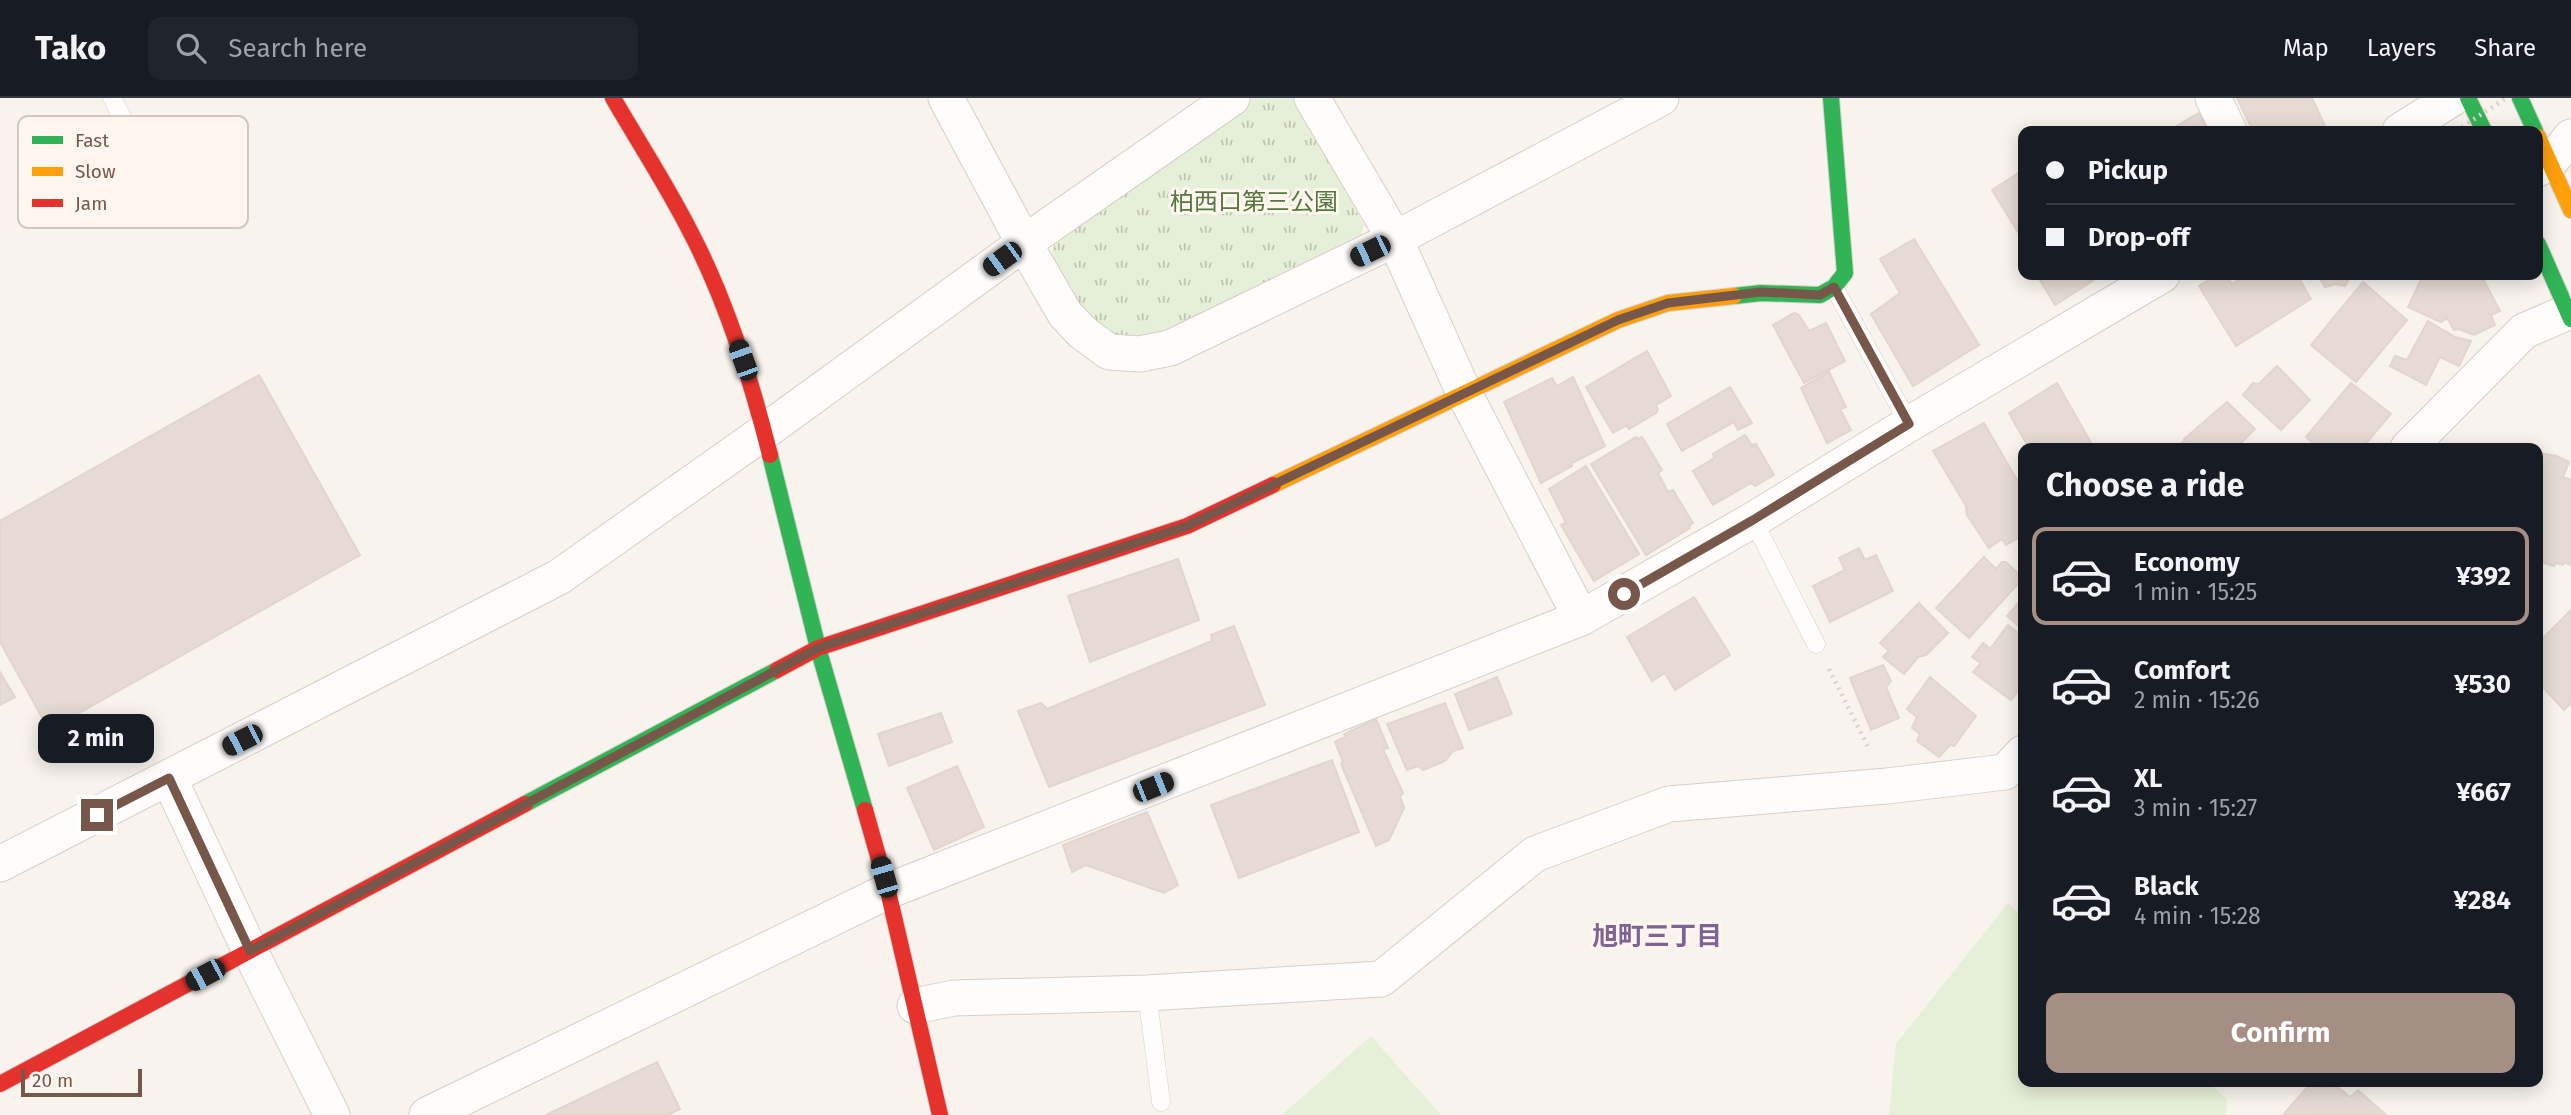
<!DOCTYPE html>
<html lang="en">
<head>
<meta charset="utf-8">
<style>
	body { margin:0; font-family:"Fira Sans","Noto Sans JP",sans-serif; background:#20242c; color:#f1f3f6; height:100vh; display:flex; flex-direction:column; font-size:26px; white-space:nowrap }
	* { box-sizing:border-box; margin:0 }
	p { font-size:23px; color:#9ea1a6 }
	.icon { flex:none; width:38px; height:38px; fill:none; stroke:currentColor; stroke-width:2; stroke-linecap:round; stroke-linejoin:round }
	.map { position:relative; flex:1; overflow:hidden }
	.sheet { position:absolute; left:2018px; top:345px; width:525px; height:644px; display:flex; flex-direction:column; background:#171b24; border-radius:14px; box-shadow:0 4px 18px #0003 }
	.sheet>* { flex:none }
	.top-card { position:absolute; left:2018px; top:28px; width:525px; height:154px; border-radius:14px; box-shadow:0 4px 18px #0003; display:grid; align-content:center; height:154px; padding:0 28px; background:#171b24 }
	.scale { position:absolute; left:21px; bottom:18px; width:121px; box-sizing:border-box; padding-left:7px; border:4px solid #78574b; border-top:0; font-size:19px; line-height:24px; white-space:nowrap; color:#78574b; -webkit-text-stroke:5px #fff7ef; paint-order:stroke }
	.end { position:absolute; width:32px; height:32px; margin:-16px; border:9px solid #78574b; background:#fff; box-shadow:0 0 0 4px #fff }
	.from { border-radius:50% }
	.bubble { position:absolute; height:49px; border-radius:14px; background:#171b24; box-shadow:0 4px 18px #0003; font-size:23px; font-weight:700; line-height:49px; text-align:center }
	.car { position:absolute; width:21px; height:42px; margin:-21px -10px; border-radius:9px; box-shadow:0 0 5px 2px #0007; background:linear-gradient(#222 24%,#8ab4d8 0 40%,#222 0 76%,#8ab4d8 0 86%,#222 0) }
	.top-card b { display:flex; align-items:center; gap:24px; height:66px; font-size:26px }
	.top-card b+b { border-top:2px solid #363941 }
	.top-card i { width:18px; height:18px; background:#f1f3f6 }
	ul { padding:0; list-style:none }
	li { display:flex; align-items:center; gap:21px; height:98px; margin:0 14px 10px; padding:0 14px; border:4px solid transparent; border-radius:14px }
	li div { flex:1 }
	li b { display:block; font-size:26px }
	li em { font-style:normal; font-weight:700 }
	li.selected { border-color:#a58e84 }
	li>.icon { width:63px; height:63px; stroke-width:1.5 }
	h2 { padding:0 28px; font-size:32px; line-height:84px }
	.cta { display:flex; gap:14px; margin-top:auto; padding:14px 28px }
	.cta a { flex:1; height:80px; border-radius:14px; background:#a58e84; color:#fff; font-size:28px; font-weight:700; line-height:80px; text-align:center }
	header { display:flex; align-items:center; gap:42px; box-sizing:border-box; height:98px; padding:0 35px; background:#171b24; border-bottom:2px solid #363941 }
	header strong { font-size:33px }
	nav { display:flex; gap:38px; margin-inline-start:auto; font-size:24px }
	.search { width:490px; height:63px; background:#20242c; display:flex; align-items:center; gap:18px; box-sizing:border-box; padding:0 24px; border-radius:14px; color:#9ea1a6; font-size:26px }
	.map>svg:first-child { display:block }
	.grass { fill:#e6efd7 }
	.park { fill:url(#park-tufts) }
	.building { fill:#e5dbd4; stroke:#e1d5ce; stroke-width:2 }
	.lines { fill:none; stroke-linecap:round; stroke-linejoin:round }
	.lane-casing { stroke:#d7cec9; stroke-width:19 }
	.street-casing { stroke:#d7cec9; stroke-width:37 }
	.fast-casing { stroke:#d8cec9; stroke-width:18 }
	.slow-casing { stroke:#d8cec9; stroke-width:18 }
	.jam-casing { stroke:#d8cec9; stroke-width:18 }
	.path { stroke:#dad1ce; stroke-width:4.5; stroke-dasharray:2 5; stroke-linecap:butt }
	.lane { stroke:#fefdfc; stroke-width:18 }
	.street { stroke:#fefdfc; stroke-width:35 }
	.fast { stroke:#30b455; stroke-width:16 }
	.slow { stroke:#ff9f0a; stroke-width:16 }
	.jam { stroke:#e5322d; stroke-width:16 }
	.path-bridge { stroke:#dad1ce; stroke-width:4.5; stroke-dasharray:2 5; stroke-linecap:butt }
	.route { stroke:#78574b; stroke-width:9 }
	.labels { text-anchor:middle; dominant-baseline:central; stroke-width:6; stroke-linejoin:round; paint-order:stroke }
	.park-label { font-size:24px; fill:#547840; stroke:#fff7ef }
	.neighbourhood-label { font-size:26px; font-weight:bold; fill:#7f6394; stroke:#fff7ef }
	.key { fill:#fff7ef; stroke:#d6c7be; stroke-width:2 }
	.key-label { font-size:19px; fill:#78574b }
</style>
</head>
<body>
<header>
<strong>Tako</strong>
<div class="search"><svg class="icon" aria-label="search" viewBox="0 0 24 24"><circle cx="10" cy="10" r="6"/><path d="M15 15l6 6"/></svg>Search here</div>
<nav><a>Map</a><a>Layers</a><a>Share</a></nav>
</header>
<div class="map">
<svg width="2571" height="1017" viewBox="0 0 2571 1017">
	<defs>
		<pattern id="park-tufts" width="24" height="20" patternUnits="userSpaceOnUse" patternTransform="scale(1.75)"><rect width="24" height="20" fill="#e6efd7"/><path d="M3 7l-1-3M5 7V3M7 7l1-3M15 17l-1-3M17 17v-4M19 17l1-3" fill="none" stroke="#bfc4b0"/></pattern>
	</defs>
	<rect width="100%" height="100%" fill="#f8f3ed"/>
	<path class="grass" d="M2008,805L2023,818V984H2207L2227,1001L2226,1017H1889L1896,946Z
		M1371,938L1441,1017H1282Z"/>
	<path class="park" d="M1253,0H1293L1364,127L1358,146L1164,240L1109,238L1090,224L1049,165L1055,144Z"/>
	<path class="building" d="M2237,0H2312L2326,30L2319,33H2253Z
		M2199,15L2208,33H2168Z
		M2023,72V142L1992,92Z
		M1914,141L1979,247L1913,288L1871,216L1900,195L1880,161Z
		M2037,177H2095L2097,180L2055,207Z
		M2216,177H2226L2232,186L2242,180L2240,177H2297L2311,201L2236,248L2199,188Z
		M2318,177H2351L2345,188L2336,186L2325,189Z
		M2423,177H2481L2500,213L2491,217L2495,227L2474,237L2459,231L2454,232L2447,220L2441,224L2408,209Z
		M2363,184L2407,222L2356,284L2311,247Z
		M1794,215L1799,217L1809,233L1826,225L1845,263L1804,285L1773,227Z
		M2428,223L2455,239L2471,243L2459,268L2440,259L2426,287L2390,268L2395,258L2407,262Z
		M1647,253L1671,298L1656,307L1658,312L1656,315L1629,331L1627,327L1613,335L1586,289Z
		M2277,268L2310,302L2281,332L2243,297L2253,285L2259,286Z
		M1829,274L1846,309L1840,311L1851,332L1827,345L1801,290Z
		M259,277L360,457L49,632L0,544V423Z
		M1573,279L1605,348L1572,365V368L1541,385L1504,304L1552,280L1557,288Z
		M2057,285L2094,350H2029L2009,315Z
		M2351,285L2391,316L2362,350H2318L2306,339Z
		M1730,289L1752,325L1738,332L1734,324L1682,353L1667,326Z
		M2227,304L2255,331L2236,350H2176L2185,342L2184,341Z
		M1984,325L2023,392V437L2006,447L2002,441L1989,450L1967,417L1966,408L1933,353Z
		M1745,337L1752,347L1756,346L1774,377L1755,388L1751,385L1713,407L1693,373L1714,360L1713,356Z
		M1636,339L1638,341L1642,339L1662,372L1658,375L1668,394L1673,392L1693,425L1689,428L1690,430L1646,457L1591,366Z
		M2539,355L2557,358L2569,364L2563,379L2571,382V467L2563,464V467L2556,465L2554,468L2538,463Z
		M1586,368L1639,456L1594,483L1561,427L1566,425L1549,391Z
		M1859,450L1865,462L1876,457L1893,493L1830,524L1813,488L1845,472L1839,460Z
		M1984,459L1996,471L2002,464H2006L2023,480L1969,540L1936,510Z
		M1178,461L1199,522L1090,564L1068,498Z
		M1694,499L1730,557L1675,592L1665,575L1652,583L1627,539Z
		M2023,500V532L2007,518Z
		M1919,505L1948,535L1926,557L1918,559L1904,576L1883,559L1889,553L1880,545Z
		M2571,512V605L2564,612L2538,584V545Z
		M2008,527L2023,539V572L2021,575L2023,578V587L2011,602L1973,574L1981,565L1972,559L1983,545L1990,551Z
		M1234,528L1265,607L1049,689L1018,613L1041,605L1047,611L1212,543L1211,537Z
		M1883,567L1891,583L1886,589L1899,620L1871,632L1850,580Z
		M0,574L15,599L0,607Z
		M1497,579L1512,616L1469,632L1455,596Z
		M1930,579L1976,618L1954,648L1950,647L1939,659L1917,643L1920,636L1912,630L1917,619L1907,611Z
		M1445,605L1463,650L1453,653L1445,663L1423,672L1418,668L1407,672L1387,626Z
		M941,615L952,644L889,668L878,636Z
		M1376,621L1388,650L1383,651L1403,695L1400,698L1404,710L1389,742L1376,748L1341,666L1343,664L1335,644L1345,639L1344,636Z
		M1332,662L1359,734L1239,780L1211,707Z
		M957,668L984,729L934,752L907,690Z
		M1147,714L1178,787L1164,795L1086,767L1072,774L1063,747Z
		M657,964L680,1011L668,1017H546Z
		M2312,984H2318L2325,990L2332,984L2350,999L2358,992L2385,1016L2283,1017Z"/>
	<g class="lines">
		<defs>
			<path id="lane" d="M112,0L128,31
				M1834,189L1909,326
				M1753,422L1816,546
				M1147,895L1161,1004"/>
			<path id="street" d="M946,0L1024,145L1065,216L1082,234L1109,254L1140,256L1170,250L1395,141L1661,0
				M1312,0L1395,141L1465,297L1581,520
				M2213,0L2229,33
				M2400,33L2453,0
				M2538,71L2549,65L2571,39
				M2408,350L2524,233L2568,214
				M169,680L250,853L332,1017
				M0,766L559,479L764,334L1024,145L1232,0
				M915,908L954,900L1147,895L1381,881L1535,756L1669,706L1887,688L2005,674L2023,655
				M427,1017L888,793L1581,520L1753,422L1909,326L2162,177"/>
			<path id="fast" d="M2468,0L2484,33
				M2520,0L2535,33
				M2538,146L2571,221
				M1734,198L1761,195L1820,197L1834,189L1845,175L1831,0
				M770,357L818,550L865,712
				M525,706L777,572"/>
			<path id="slow" d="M2538,39L2571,112
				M1273,387L1618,222L1668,205L1734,198"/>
			<path id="jam" d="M613,0C639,45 668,89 691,135C727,204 751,281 770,357
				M777,572L818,550L1187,428L1273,387
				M865,712L888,793L940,1017
				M0,986L525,706"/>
		</defs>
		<use href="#lane" class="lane-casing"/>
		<use href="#street" class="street-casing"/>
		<use href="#fast" class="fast-casing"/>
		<use href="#slow" class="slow-casing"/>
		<use href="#jam" class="jam-casing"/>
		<path class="path" d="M1829,571L1869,651"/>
		<use href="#lane" class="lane"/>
		<use href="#street" class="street"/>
		<use href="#fast" class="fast"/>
		<use href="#slow" class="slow"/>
		<use href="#jam" class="jam"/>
		<path class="path-bridge" d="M2456,33L2506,0"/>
	</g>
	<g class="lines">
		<path class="route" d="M97,717L169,680L250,853L818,550L1187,428L1618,222L1668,205L1761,194L1820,197L1834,189L1909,326L1753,422L1624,496"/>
	</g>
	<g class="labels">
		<g class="park-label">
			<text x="1254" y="104">柏西口第三公園</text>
		</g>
		<g class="neighbourhood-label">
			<text x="1657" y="838">旭町三丁目</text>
		</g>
	</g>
	<rect x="18" y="18" width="230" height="112" rx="10" class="key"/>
	<rect x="32" y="38" width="31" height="8" fill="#30b455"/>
	<rect x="32" y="69" width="31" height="9" fill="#ff9f0a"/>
	<rect x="32" y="101" width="31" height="8" fill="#e5322d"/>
	<g class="key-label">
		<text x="75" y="49">Fast</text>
		<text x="75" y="80">Slow</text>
		<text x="75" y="112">Jam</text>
	</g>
</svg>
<div class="scale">20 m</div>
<i class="end from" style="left:1624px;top:496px"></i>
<i class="end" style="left:97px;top:717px"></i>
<div class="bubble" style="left:38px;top:616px;width:116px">2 min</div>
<i class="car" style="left:1370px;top:153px;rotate:244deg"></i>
<i class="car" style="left:1002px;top:161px;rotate:234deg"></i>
<i class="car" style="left:743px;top:262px;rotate:340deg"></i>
<i class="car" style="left:242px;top:642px;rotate:243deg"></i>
<i class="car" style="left:1153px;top:689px;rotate:68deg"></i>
<i class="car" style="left:884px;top:779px;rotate:344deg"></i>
<i class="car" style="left:205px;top:877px;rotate:242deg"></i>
<div class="top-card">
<b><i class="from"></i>Pickup</b>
<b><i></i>Drop-off</b>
</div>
<section class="sheet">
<h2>Choose a ride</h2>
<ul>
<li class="selected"><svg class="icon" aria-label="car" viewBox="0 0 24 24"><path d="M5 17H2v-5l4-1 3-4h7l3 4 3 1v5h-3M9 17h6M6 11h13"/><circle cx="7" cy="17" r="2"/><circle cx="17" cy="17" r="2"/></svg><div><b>Economy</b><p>1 min · 15:25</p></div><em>¥392</em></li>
<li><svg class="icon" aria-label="car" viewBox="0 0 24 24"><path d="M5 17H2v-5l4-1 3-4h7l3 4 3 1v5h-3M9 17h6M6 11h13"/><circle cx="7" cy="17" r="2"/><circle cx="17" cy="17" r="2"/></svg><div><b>Comfort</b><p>2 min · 15:26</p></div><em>¥530</em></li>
<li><svg class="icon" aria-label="car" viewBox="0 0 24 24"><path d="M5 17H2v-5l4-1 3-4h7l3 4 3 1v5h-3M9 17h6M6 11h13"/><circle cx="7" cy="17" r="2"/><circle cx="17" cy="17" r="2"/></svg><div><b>XL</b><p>3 min · 15:27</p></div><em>¥667</em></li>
<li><svg class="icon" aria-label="car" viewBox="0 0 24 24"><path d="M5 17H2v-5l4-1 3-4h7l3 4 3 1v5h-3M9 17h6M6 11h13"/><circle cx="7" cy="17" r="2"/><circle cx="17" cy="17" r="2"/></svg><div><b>Black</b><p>4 min · 15:28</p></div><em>¥284</em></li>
</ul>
<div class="cta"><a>Confirm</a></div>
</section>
</div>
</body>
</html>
